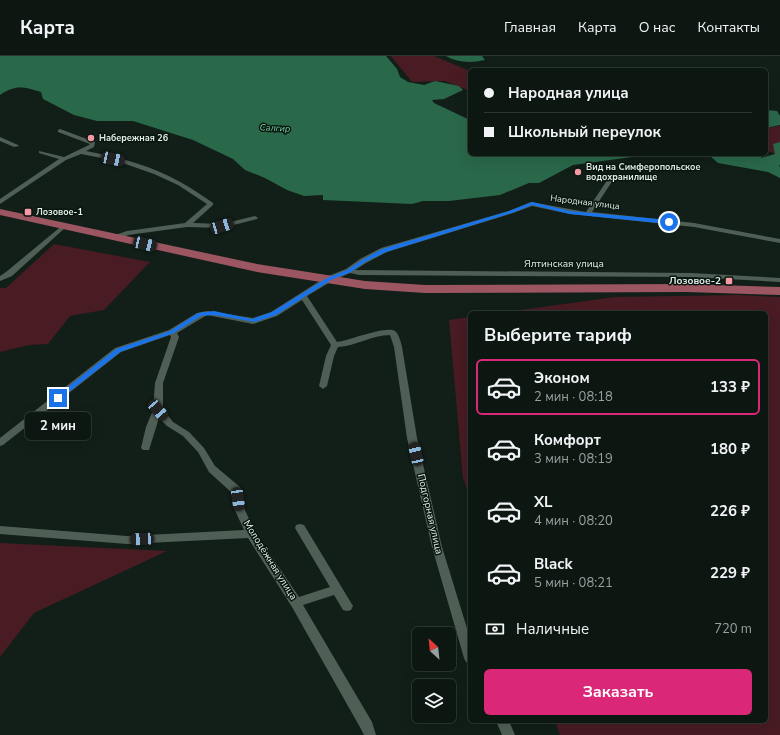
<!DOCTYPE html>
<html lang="ru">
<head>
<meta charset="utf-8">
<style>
	body { margin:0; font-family:"Nunito Sans",sans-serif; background:#16201b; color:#f1f3f6; height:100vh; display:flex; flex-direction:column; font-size:15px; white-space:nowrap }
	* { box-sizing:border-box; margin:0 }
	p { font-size:13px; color:#9a9f9f }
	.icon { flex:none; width:22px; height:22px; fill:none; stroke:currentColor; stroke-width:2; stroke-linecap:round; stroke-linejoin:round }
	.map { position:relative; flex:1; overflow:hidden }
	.side { position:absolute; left:468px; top:255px; width:300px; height:412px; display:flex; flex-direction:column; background:#0d1712; border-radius:6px; box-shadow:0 4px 16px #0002,0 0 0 1px #2d3632 }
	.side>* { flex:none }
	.hud { position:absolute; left:468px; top:12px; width:300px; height:88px; border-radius:6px; box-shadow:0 4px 16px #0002,0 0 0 1px #2d3632; display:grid; align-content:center; height:88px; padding:0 16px; background:#0d1712 }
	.needle { width:26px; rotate:333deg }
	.buttons { position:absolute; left:412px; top:571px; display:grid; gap:8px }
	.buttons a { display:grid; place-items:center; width:44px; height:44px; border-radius:6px; background:#0d1712; box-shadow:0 4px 16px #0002,0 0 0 1px #2d3632; font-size:20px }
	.end { position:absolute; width:18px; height:18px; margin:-9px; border:5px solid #1a73e8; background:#fff; box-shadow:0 0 0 2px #fff }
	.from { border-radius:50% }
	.bubble { position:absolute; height:28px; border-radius:6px; background:#0d1712; box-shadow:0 4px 16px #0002,0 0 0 1px #2d3632; font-size:13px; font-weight:700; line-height:28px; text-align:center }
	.car { position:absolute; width:12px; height:24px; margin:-12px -6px; border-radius:5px; box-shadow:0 0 3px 1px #0007; background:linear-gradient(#222 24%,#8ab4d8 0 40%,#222 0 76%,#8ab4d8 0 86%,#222 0) }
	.hud b { display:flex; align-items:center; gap:14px; height:38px; font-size:15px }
	.hud b+b { border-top:1px solid #2d3632 }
	.hud i { width:10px; height:10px; background:#f1f3f6 }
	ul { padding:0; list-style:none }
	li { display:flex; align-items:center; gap:12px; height:56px; margin:0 8px 6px; padding:0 8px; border:2px solid transparent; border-radius:6px }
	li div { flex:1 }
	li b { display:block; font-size:15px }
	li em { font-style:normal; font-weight:700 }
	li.active { border-color:#db2777 }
	li>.icon { width:36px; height:36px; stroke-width:1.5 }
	h2 { padding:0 16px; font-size:18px; line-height:48px }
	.pay { display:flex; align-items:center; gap:10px; height:44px; padding:0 16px; font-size:15px }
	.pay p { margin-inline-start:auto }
	.primary-button { display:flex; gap:8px; margin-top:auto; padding:8px 16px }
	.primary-button a { flex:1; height:46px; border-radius:6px; background:#db2777; color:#fff; font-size:16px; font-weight:700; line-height:46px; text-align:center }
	header { display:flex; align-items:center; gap:24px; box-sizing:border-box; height:56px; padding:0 20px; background:#0d1712; border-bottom:1px solid #2d3632 }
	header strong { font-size:19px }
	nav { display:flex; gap:22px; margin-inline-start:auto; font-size:14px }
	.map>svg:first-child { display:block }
	.green { fill:#491b23 }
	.water { fill:#2a684a }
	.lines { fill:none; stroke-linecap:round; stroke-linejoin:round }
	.minor { fill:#505f56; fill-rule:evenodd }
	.primary { fill:#9c5661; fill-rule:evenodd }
	.route { fill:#1a73e8 }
	.poi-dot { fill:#f49aa5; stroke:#08160f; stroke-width:1.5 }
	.labels { text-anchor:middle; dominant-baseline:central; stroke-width:3; stroke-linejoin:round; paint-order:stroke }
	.far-water-label { font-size:9px; font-style:italic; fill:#7dd8a8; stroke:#08160f }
	.far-poi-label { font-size:9px; font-weight:bold; fill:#e3ece7; stroke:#08160f; text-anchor:start }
	.far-street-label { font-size:9px; fill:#e3ece7; stroke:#08160f }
	.street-label { font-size:10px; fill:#e3ece7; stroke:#08160f }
	.poi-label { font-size:10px; font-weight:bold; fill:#e3ece7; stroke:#08160f; text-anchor:end }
</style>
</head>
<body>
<header>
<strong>Карта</strong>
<nav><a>Главная</a><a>Карта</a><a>О нас</a><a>Контакты</a></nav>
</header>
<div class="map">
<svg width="780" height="679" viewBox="0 0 780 679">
	<rect width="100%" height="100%" fill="#111f18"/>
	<path class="green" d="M391,0H434L470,15V35L445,25L412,26Z
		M780,70V100L766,94V72Z
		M54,188L150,206L104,254L70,260L48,288L29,289L0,296V232H6Z
		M738,239L780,241V679H560L555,665H766V257H499L615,241Z
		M470,261V441L463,422L449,264Z
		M0,487L167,495L34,557L0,601Z"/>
	<path class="water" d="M0,0H386L397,13L400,21L408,26L424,29L435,25L459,30L463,34L444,43L432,44L434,47L470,64V98H654L573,109L539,127H529L500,139L449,145H423L412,148L323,144V139L304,140L287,134L265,122L245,114L233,103L193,84L133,65H97L74,59L43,43L41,36C24,31 16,28 0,39Z
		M446,0H482L485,4C471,7 458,7 446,0Z
		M766,54L777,55L780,60V69L766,72Z
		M780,86V109L779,110L780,111V122L768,116L718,107L708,98H762L761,102L775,98L773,88Z"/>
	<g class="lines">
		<path class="minor" d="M60,73L95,86L94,91L86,95C119,101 153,110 182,127C193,133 203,140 213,147V149L193,167L222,168L255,160L258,162L257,163L222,172L187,171L128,179L118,184H112V180L127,175L185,167L207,148L178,129L154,118L117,105L81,98L66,104L0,148V143L59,103L39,97V95L64,101L89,89L90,88L58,76V74Z
			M0,81L18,89L19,90L14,91L0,85Z
			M612,119L615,121L592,156L694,167L780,183V187L694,171L570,158L532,150L513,157L387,196L366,207L355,214L691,217L780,222V226L691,221L359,219L350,217L332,225L307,240L337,286C349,285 389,268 396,276C399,279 401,287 402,291L417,382L442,491L470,582V608L466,606L464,602L432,491L407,382L394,291L390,279C372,279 356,290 338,291L334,300L327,330L323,333L319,330L326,300L331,289L302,244L277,260L253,268L207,259L177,277L179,281L163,327V353L173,366L189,376L204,392L215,410L240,431L244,452L255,476L299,541L330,531L295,472L296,469L300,468L304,469L353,550L351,554L347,555L343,554L334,539L303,549L372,666L376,679H364L361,673L292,551L248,482L127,488L0,478V470L127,480L244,474L234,452L231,436L209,416L198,396L183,380L167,370L159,362L149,394H143L141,392L146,371L153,354L155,327L171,281L170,279L121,296L3,389L0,390V382L115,292L169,274L197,257L207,255L253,262L271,256L326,221L346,213L360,203L381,192L509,155L531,146L586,156L610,120Z
			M64,168L66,169V171L12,220L0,225V220L6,216Z
			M496,665H509L515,679H502Z"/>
		<path class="primary" d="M0,153L257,208L365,225L425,229L686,228L780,231V239L686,236L425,237L365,233L257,216L0,159Z"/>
	</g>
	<path class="route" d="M532,146L570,155L669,164L671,166L669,168L570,158L532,149L512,157L386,196L365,206L351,216L331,224L276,259L255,266L214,259L201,260L174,277L120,296L60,343H55L54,342L116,293L170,275L198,257L214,255L252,263L272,256L327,222L347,214L362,204L382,193L509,155Z"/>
	<g class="poi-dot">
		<circle cx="91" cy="82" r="4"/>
		<circle cx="578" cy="116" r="4"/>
		<rect x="24" y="152" width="8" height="8" rx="2"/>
		<rect x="725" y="221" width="8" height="8" rx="2"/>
	</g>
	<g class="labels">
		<g class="far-water-label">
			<text transform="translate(275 72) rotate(3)">Салгир</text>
		</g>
		<g class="far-poi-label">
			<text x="99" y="82">Набережная 26</text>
			<text x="586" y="111">Вид на Симферопольское<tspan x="586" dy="10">водохранилище</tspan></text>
			<text x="36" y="156">Лозовое-1</text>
		</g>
		<g class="far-street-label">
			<text transform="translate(585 146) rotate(7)">Народная улица</text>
		</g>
		<g class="street-label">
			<text x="564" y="208">Ялтинская улица</text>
			<text transform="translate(430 458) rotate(77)">Подгорная улица</text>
			<text transform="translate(270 504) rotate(58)">Молодёжная улица</text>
		</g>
		<g class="poi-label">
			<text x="721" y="225">Лозовое-2</text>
		</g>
	</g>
</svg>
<div class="buttons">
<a><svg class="needle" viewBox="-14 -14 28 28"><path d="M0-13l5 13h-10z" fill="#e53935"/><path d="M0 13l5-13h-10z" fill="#9a9f9f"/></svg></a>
<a><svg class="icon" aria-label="layers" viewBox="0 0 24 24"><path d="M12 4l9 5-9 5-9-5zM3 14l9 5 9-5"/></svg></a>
</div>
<i class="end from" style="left:669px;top:166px"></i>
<i class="end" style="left:58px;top:342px"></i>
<div class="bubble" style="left:25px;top:356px;width:66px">2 мин</div>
<i class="car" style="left:113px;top:103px;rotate:102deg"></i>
<i class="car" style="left:222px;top:170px;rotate:73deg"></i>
<i class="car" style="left:145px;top:188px;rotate:103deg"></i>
<i class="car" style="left:158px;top:354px;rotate:139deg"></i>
<i class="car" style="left:416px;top:398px;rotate:347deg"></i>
<i class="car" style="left:238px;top:443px;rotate:172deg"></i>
<i class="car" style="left:142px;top:483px;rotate:267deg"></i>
<div class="hud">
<b><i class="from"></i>Народная улица</b>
<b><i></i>Школьный переулок</b>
</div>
<section class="side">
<h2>Выберите тариф</h2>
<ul>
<li class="active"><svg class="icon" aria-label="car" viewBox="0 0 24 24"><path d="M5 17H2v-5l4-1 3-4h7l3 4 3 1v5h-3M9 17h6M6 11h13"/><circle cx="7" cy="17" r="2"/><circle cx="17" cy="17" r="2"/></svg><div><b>Эконом</b><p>2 мин · 08:18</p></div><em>133 ₽</em></li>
<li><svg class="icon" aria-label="car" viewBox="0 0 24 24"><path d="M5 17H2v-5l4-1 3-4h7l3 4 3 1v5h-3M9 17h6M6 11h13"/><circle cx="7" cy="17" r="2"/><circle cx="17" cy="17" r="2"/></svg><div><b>Комфорт</b><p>3 мин · 08:19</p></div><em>180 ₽</em></li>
<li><svg class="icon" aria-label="car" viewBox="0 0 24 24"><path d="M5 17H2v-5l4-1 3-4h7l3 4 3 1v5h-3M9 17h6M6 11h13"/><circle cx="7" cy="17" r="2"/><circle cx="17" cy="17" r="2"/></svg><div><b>XL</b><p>4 мин · 08:20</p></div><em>226 ₽</em></li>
<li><svg class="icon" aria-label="car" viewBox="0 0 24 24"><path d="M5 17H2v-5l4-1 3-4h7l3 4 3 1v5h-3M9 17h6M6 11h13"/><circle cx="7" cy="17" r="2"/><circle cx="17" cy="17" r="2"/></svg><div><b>Black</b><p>5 мин · 08:21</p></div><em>229 ₽</em></li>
</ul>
<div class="pay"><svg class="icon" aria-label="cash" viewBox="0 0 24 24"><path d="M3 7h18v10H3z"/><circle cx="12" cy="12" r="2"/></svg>Наличные<p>720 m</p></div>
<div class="primary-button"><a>Заказать</a></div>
</section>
</div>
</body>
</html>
